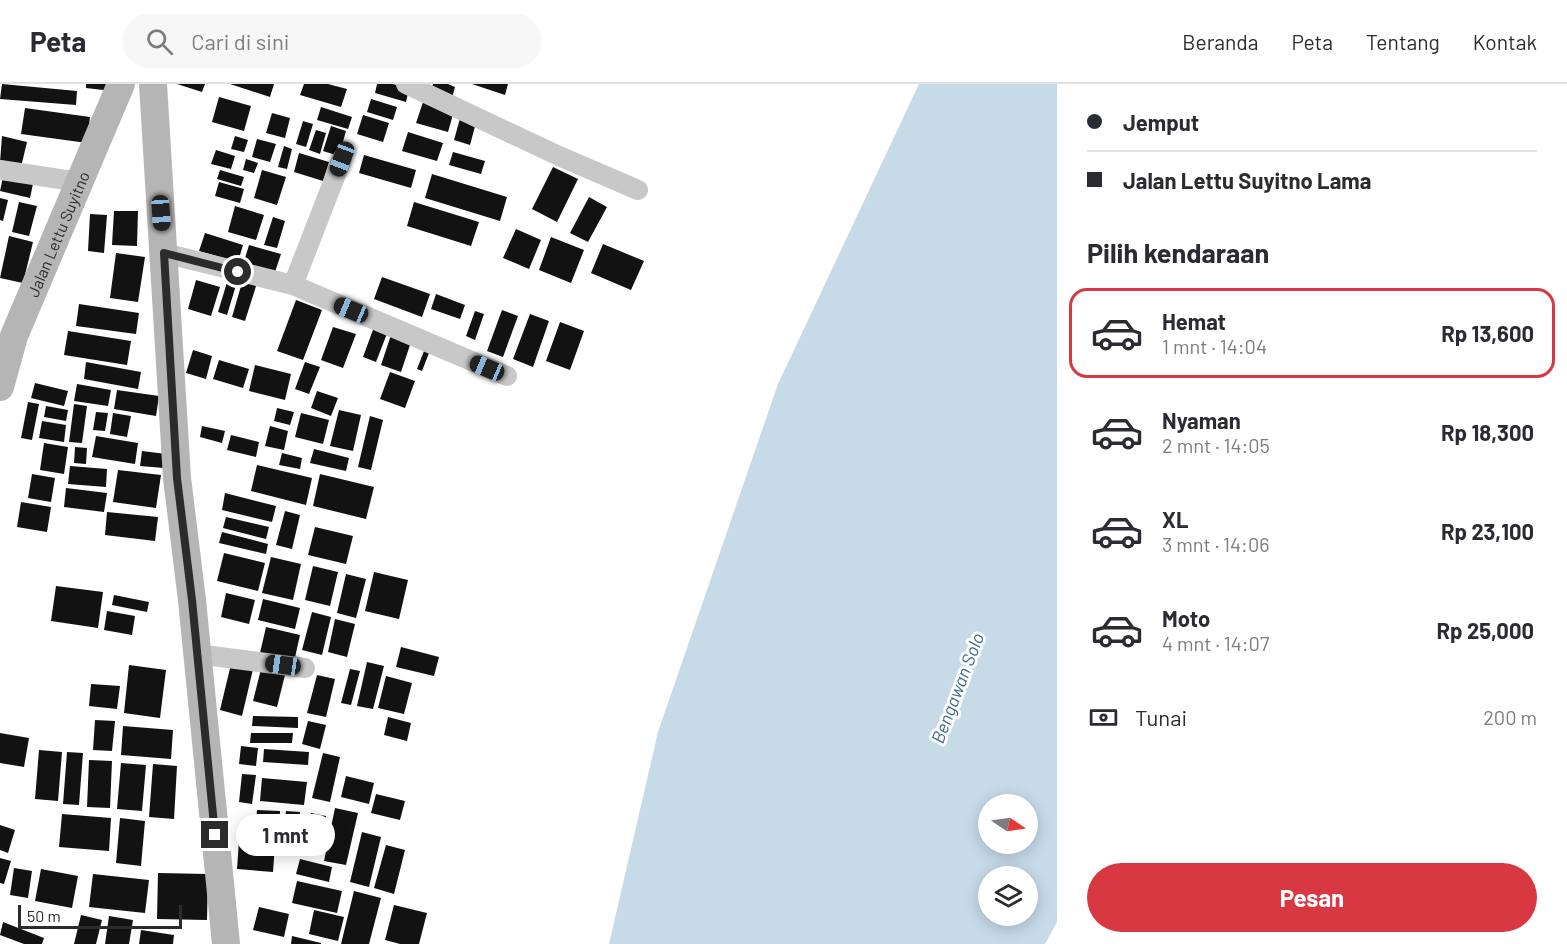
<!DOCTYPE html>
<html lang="id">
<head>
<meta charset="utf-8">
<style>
	body { margin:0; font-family:Barlow,sans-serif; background:#f7f7f7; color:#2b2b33; height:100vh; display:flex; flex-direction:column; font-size:22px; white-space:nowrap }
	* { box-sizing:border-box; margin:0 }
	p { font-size:20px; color:#7c7c81 }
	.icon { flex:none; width:33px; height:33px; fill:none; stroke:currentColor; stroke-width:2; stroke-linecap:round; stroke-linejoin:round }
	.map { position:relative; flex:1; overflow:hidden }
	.sheet { display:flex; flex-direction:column; background:#fff; width:510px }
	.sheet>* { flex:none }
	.top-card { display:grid; align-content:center; height:132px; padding:0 30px; background:#fff }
	.needle { width:39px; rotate:103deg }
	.controls { position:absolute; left:978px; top:710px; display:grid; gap:12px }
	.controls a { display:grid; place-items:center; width:60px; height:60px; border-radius:50%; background:#fff; box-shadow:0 3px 15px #0003; font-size:30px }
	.scale { position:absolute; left:18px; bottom:15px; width:164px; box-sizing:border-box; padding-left:6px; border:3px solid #2b2b2b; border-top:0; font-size:16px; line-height:21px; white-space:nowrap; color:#2b2b2b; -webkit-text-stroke:4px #fff; paint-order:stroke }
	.end { position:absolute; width:27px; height:27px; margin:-14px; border:8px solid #2b2b2b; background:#fff; box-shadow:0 0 0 3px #fff }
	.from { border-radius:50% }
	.bubble { position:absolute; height:42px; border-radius:21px; background:#fff; box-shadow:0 3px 15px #0003; font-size:20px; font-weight:700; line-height:42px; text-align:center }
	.car { position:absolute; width:18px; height:36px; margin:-18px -9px; border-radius:8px; box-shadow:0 0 4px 2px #0007; background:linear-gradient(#222 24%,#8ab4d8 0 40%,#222 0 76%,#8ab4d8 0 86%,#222 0) }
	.top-card b { display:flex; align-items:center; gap:21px; height:57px; font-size:22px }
	.top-card b+b { border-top:2px solid #e1e1e2 }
	.top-card i { width:15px; height:15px; background:#2b2b33 }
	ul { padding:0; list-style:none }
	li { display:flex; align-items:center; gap:18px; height:90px; margin:0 12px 9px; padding:0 18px; border:3px solid transparent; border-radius:18px }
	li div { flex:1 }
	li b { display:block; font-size:22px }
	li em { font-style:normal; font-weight:700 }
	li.active { border-color:#d83841 }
	li>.icon { width:54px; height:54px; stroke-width:1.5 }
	h2 { padding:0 30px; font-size:27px; line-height:72px }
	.pay { display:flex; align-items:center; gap:15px; height:66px; padding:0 30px; font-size:22px }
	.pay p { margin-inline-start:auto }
	.action { display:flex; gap:12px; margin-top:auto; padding:12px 30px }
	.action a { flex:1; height:69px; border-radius:36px; background:#d83841; color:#fff; font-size:24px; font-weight:700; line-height:69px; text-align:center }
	header { display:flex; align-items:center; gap:36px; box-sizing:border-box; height:84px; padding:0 30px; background:#fff; border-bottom:2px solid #e1e1e2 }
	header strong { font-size:28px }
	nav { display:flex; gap:33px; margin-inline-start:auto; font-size:21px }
	.search { width:420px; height:54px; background:#f7f7f7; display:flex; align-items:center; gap:15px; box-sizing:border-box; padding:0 21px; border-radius:33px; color:#7c7c81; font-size:22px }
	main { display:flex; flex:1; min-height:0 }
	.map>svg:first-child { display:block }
	.water { fill:#c6dae8; fill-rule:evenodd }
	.building { fill:#121212 }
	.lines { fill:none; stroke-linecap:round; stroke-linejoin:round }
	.street { stroke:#c8c8c8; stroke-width:20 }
	.secondary { stroke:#b5b5b5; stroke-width:28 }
	.route { stroke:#2b2b2b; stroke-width:8 }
	.labels { text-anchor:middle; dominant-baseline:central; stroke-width:6; stroke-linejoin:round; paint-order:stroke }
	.street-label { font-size:16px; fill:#2b2b2b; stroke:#fff }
	.water-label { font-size:18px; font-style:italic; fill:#406a87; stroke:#fff }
</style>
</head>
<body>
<header>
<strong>Peta</strong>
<div class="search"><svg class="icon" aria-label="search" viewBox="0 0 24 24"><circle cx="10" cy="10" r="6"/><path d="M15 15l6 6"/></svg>Cari di sini</div>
<nav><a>Beranda</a><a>Peta</a><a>Tentang</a><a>Kontak</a></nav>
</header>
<main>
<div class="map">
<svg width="1057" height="860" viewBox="0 0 1057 860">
	<rect width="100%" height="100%" fill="#fff"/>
	<path class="water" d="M919,0H1057V838L1045,860H609L658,648L778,300ZM988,720H1028V759H988ZM988,792H1028V831H988Z"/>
	<path class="building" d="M2,0L77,7L76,21L0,15Z
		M86,0H113L112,7L86,4Z
		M177,0H205L202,8Z
		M230,0H274L270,13Z
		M304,0H328L347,5L341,23L300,11Z
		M377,0H393L409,5L406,18L375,9Z
		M433,0H448L455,3L452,14L431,7Z
		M472,0H508L505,11Z
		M219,13L251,22L244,47L212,38Z
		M371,15L397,23L393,36L367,28Z
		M423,18L454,27L448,48L416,39Z
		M321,23L352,33L348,45L317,36Z
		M25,24L90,33L87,59L21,50Z
		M272,29L290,34L285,54L266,49Z
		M363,31L389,39L383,58L357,50Z
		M461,31L477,35L470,61L454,56Z
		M303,37L313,40L306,63L296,60Z
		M331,42L346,47L339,72L323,67Z
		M316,46L326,49L320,70L309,66Z
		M408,48L443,59L437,77L402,67Z
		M2,52L27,58L21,83L0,78Z
		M235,52L248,56L244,68L231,65Z
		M257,55L276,60L270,78L252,73Z
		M284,62L292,65L287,85L278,83Z
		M216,66L235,72L231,85L211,80Z
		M453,68L485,77L481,90L449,81Z
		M299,69L329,78L323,97L294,88Z
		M364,71L416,86L411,104L359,89Z
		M246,75L258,79L254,89L243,86Z
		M553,83L578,95L557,138L532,125Z
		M220,86L244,93L241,102L217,95Z
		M262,86L286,93L277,121L254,114Z
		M432,90L507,113L500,137L425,114Z
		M3,93L33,100L30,114L0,107Z
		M219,98L244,105L240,119L215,112Z
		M589,113L607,123L588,158L570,149Z
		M0,114L8,116L3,137L0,136Z
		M19,118L37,122L29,152L12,148Z
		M414,118L479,138L471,162L407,142Z
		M235,122L264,131L256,156L228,148Z
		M114,127H138L137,162L112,161Z
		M90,130L107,131L104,169L88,167Z
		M273,133L285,137L277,164L264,161Z
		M516,145L541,156L529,185L503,174Z
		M205,149L243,161L238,178L199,167Z
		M9,152L33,158L23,199L0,194Z
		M551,153L584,166L571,199L539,186Z
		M603,160L644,177L631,206L591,189Z
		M249,161L281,170L274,191L243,181Z
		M116,169L145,173L138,218L110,214Z
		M382,193L430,210L422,233L374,215Z
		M228,195L237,198L227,231L218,228Z
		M243,195L257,199L245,237L232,233Z
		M196,196L220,203L211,232L188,225Z
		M436,210L465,221L460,235L431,225Z
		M296,216L322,226L303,276L277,267Z
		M79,220L139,229L136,250L76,242Z
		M502,226L518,232L503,273L487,267Z
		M475,227L484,230L475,256L466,252Z
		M530,230L549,237L533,283L513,275Z
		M560,238L584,247L570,286L546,277Z
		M333,243L356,250L343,284L321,276Z
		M374,243L388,247L376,278L363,273Z
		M68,247L131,257L127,281L64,271Z
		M391,251L411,258L401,288L381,281Z
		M193,266L212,272L206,295L186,289Z
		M424,267L429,269L422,287L417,285Z
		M219,276L249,285L243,304L213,295Z
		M86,278L141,288L138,305L84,295Z
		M305,278L320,283L309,310L295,305Z
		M255,281L291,290L285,316L249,307Z
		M390,288L415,297L405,324L380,315Z
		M35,299L68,307L64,322L31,314Z
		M77,300L111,306L108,322L74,317Z
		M117,306L159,312L156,332L114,325Z
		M317,307L338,314L331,332L311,324Z
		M28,318L39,320L32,356L21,354Z
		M74,320L87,322L82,359L69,358Z
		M46,322L68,326L66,337L44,333Z
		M277,324L294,328L290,341L274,337Z
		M339,326L361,331L353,367L330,362Z
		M96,328L108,329L105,347L93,346Z
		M113,329L131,332L127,353L110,350Z
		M301,329L329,336L323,360L295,353Z
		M370,332L383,336L371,386L358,383Z
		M42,337L66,341L64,358L39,354Z
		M202,342L225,347L222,359L200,353Z
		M270,342L288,347L284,366L265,362Z
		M231,351L259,358L256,373L227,366Z
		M96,352L138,359L135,380L92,373Z
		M44,359L68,363L64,390L40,386Z
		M75,363L87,364L86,380L74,379Z
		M314,365L349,374L346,387L310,379Z
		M142,367L166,370L164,384L140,382Z
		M282,369L302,374L300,385L279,381Z
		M257,381L312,394L306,421L251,407Z
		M70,382L107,385L106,403L68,400Z
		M118,386L161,391L156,424L113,418Z
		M32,390L55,394L51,418L28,414Z
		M320,390L374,403L366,435L313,422Z
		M66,404L107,409L104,428L64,423Z
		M225,409L276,422L272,438L222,426Z
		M21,418L51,423L47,448L17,443Z
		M285,427L300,431L292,465L276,461Z
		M107,428L158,433L155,457L105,451Z
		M226,433L269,443L266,455L223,444Z
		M315,443L353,452L346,480L308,471Z
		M222,448L268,460L266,470L219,459Z
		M224,469L265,479L258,507L217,497Z
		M271,473L301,480L293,516L262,509Z
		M313,482L338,488L330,522L305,516Z
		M374,488L408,496L399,535L365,527Z
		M346,490L366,495L356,534L337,529Z
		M56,502L103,508L98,544L51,537Z
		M226,509L255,516L249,540L221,533Z
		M114,511L149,518L147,528L112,521Z
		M263,515L300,524L295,545L258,536Z
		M107,527L135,532L132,551L104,546Z
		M312,528L331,533L322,571L302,566Z
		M335,535L355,540L347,573L328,568Z
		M266,543L300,551L294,578L260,569Z
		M401,563L439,573L434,592L396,583Z
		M232,576L254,581L242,632L220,626Z
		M367,578L384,582L373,625L357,622Z
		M129,581L166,586L160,634L124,629Z
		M262,581L286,587L277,623L253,617Z
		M350,585L360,587L351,621L341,619Z
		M317,591L335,595L326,633L307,629Z
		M386,592L412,599L404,630L378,624Z
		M91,600L120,602L117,625L89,622Z
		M253,632L298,633V644L252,642Z
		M388,633L411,639L407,657L384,651Z
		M95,636L115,637L112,667L93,666Z
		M308,637L326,641L320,665L302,660Z
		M123,642L173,646L171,675L121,671Z
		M0,649L29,654L24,683L0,679Z
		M251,649H293L292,659H250Z
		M241,662L258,664L256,682L239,680Z
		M264,665L309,668L308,681L263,678Z
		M39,666L62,668L58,717L35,715Z
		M67,668L83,669L79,721L63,720Z
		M323,669L340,673L330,718L312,714Z
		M89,676L112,677L110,724L87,723Z
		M121,679L146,681L142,727L117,725Z
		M153,680L177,682L174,735L149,733Z
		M242,690L256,691L252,720L239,718Z
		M346,692L374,699L369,720L341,713Z
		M262,694L307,698L304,721L260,717Z
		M376,710L405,717L400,736L371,729Z
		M335,724L358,729L346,781L324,777Z
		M257,726L280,727L279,752L255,751Z
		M286,727L300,728L297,758L283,757Z
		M311,729L326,732L319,771L303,769Z
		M62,730L111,734L109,767L59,763Z
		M120,734L145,737L141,782L116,779Z
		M0,741L15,746L8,769L0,766Z
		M362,748L381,753L369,803L350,798Z
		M239,757L275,760L273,788L237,785Z
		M386,761L405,766L394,810L374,804Z
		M0,774L11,777L4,800L0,799Z
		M300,775L332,783L329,798L296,790Z
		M14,784L32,787L28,814L10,811Z
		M41,785L78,792L72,824L35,817Z
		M158,789L208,790L207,836L157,835Z
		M93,790L149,796L145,829L89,823Z
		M297,797L342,807L337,829L292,819Z
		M354,807L381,814L369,860H341Z
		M394,821L427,829L419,860H400L385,856Z
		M259,823L289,830L284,853L253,846Z
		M314,826L344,833L338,857L309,850Z
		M81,831L102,836L96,860H74Z
		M109,832L133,836L129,860H105Z
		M3,838L44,854L42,860H24L0,851Z
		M141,846L174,851L173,860H139Z
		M292,852L321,859V860H291Z"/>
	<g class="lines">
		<path class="street" d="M406,0L559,72L638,106
			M0,86L79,98
			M164,169L293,201L507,292
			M293,201L342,75
			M197,570L305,584"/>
		<g class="secondary">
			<path d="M153,0L177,394L192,516L226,860"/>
			<path id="s1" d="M0,303L14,252L121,0"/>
		</g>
	</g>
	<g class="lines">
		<path class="route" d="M215,751L192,516L177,394L164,169L238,188"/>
	</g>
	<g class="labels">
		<g class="street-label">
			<text stroke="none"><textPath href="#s1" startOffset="164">Jalan Lettu Suyitno</textPath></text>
		</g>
		<g class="water-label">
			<text transform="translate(957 604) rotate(-69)">Bengawan Solo</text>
		</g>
	</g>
</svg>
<div class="controls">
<a><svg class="needle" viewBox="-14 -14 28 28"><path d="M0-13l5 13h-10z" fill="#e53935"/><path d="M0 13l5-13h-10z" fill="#7c7c81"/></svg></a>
<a><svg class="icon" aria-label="layers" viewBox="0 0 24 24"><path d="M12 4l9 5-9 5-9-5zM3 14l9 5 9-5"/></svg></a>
</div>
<div class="scale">50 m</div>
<i class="end from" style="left:238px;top:188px"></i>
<i class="end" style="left:215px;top:751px"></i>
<div class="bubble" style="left:236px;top:730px;width:99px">1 mnt</div>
<i class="car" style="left:342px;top:75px;rotate:201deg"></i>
<i class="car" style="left:161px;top:129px;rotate:176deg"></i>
<i class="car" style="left:351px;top:226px;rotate:293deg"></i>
<i class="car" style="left:487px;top:284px;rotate:293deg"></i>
<i class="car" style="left:283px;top:581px;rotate:278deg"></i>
</div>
<section class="sheet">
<div class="top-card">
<b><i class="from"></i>Jemput</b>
<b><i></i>Jalan Lettu Suyitno Lama</b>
</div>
<h2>Pilih kendaraan</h2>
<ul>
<li class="active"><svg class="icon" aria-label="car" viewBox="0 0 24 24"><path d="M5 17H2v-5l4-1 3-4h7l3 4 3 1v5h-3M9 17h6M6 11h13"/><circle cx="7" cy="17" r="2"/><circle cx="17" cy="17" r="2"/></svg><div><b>Hemat</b><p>1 mnt · 14:04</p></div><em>Rp 13,600</em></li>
<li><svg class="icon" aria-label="car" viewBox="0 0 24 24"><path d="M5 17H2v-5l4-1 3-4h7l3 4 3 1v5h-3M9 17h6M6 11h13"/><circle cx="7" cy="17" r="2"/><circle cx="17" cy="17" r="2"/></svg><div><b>Nyaman</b><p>2 mnt · 14:05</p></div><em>Rp 18,300</em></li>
<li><svg class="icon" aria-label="car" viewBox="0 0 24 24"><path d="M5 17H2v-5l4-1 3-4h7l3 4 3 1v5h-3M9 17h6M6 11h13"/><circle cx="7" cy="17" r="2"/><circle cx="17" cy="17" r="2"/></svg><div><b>XL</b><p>3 mnt · 14:06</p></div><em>Rp 23,100</em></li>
<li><svg class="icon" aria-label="car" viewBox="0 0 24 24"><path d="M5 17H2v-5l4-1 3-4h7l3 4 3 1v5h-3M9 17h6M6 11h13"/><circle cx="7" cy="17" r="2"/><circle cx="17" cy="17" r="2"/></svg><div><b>Moto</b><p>4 mnt · 14:07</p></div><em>Rp 25,000</em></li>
</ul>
<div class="pay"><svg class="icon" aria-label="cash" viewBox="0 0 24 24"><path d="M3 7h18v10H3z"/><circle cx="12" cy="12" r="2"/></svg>Tunai<p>200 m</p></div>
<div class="action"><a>Pesan</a></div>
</section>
</main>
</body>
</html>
